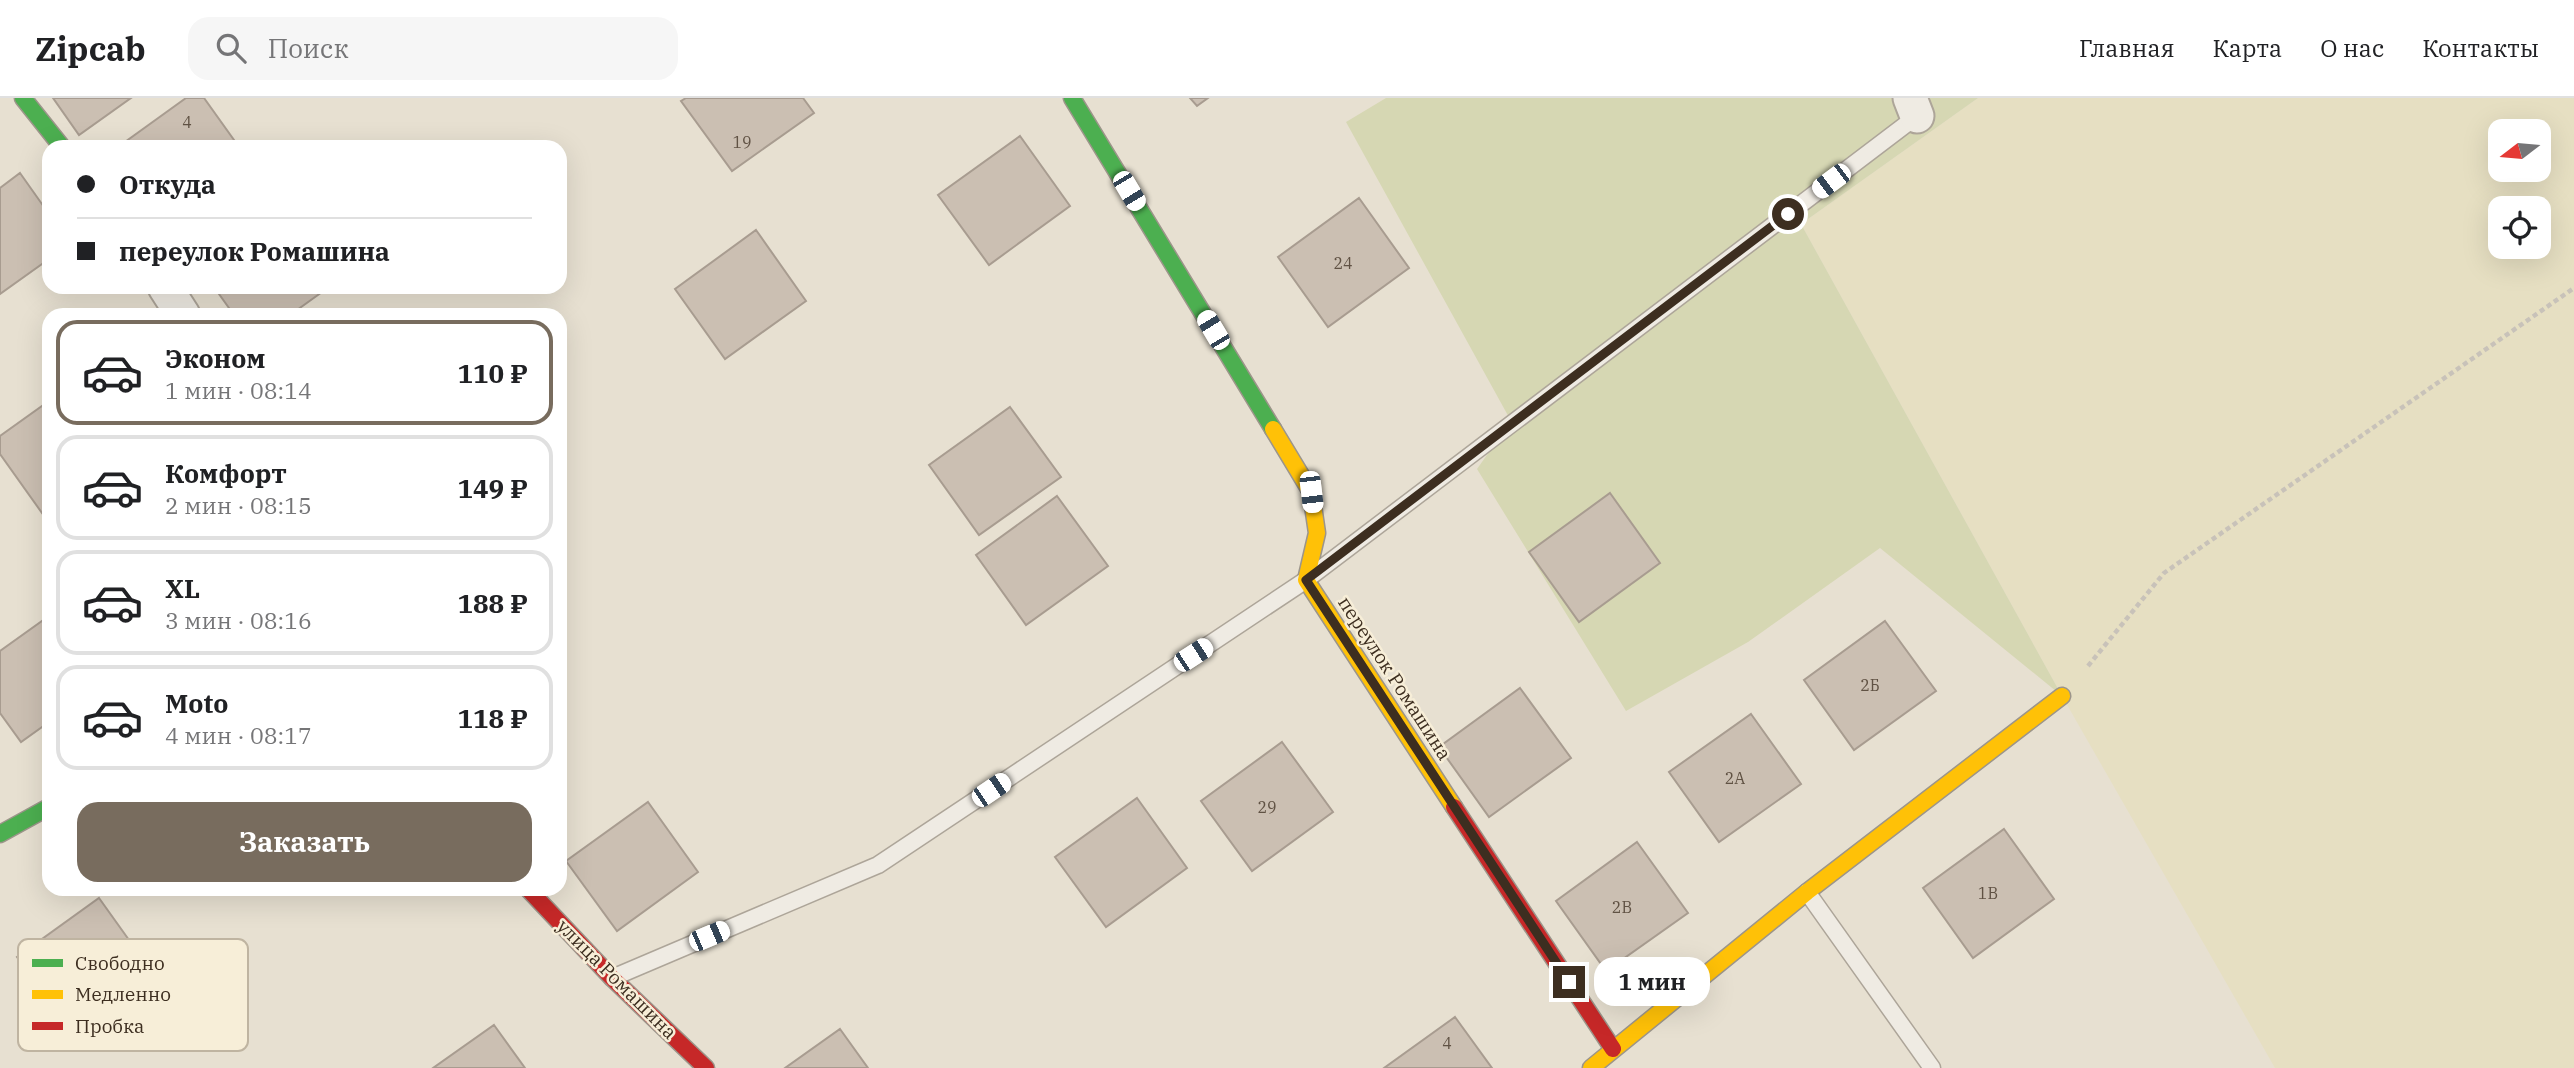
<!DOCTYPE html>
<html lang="ru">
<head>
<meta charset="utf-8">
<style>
	body { margin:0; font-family:"IBM Plex Serif",serif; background:#f6f6f6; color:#202124; height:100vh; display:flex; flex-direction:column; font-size:26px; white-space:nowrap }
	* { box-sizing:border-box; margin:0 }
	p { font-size:23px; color:#757577 }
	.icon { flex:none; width:38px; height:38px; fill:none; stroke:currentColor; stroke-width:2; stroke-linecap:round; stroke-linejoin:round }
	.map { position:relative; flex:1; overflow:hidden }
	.drawer { position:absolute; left:42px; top:210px; width:525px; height:588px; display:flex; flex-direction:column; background:#fff; border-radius:21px; box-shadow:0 7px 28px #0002 }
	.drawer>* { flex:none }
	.guide { position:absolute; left:42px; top:42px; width:525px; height:154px; border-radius:21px; box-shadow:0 7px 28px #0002; display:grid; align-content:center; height:154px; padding:0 35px; background:#fff }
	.needle { width:46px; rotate:254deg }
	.fabs { position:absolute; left:2488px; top:21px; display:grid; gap:14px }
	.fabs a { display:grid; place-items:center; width:63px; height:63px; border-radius:14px; background:#fff; box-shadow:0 7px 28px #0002; font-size:35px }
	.end { position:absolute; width:32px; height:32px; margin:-16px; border:9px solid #3d2e20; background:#fff; box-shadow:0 0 0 4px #fff }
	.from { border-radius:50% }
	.bubble { position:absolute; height:49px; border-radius:21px; background:#fff; box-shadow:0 7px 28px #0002; font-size:23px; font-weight:700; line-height:49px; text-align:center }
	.car { position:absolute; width:21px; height:42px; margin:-21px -10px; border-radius:9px; box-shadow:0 0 5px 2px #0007; background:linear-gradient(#fff 24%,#345 0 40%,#fff 0 76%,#345 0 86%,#fff 0) }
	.guide b { display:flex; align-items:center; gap:24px; height:66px; font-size:26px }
	.guide b+b { border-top:2px solid #e0e0e0 }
	.guide i { width:18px; height:18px; background:#202124 }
	ul { padding:12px 0 0; list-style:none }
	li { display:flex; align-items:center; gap:21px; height:105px; margin:0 14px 10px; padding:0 21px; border:4px solid #e0e0e0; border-radius:21px }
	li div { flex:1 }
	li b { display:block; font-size:26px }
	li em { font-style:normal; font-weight:700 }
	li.on { border-color:#786c5e }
	li>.icon { width:63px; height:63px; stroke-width:1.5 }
	.action { display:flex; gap:14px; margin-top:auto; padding:14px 35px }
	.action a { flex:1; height:80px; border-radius:21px; background:#786c5e; color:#fff; font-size:28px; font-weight:700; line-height:80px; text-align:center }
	header { display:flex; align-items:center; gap:42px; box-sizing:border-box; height:98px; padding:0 35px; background:#fff; border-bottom:2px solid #e0e0e0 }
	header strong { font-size:33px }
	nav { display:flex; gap:38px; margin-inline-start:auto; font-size:24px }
	.search { width:490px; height:63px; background:#f6f6f6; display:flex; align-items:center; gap:18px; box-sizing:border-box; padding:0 24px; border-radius:21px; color:#757577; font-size:26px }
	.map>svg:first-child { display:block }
	.farmland { fill:#e6dfc2; fill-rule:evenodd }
	.green { fill:#d6d7b3 }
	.building { fill:#cbbfb2; stroke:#a89c90; stroke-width:2 }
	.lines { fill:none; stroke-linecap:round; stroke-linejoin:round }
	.lane-casing { stroke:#ada599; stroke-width:19 }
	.street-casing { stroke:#ada599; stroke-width:37 }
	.fast-casing { stroke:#9c958a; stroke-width:19 }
	.slow-casing { stroke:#9c958a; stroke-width:19 }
	.jam-casing { stroke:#9c958a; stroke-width:19 }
	.path { stroke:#c8c2b9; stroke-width:4.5; stroke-dasharray:5 3.5; stroke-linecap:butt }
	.lane { stroke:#efebe3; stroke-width:16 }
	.street { stroke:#efebe3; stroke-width:33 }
	.fast { stroke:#4caf50; stroke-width:16 }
	.slow { stroke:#ffc107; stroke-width:16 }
	.jam { stroke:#c62828; stroke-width:16 }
	.route { stroke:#3d2e20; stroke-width:9 }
	.labels { text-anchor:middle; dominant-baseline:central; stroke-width:5; stroke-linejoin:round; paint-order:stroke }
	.number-label { font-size:16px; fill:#605244 }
	.street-label { font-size:19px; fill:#3d2e20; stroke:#f7eed8 }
	.key { fill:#f7eed8; stroke:#bfb4a1; stroke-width:2 }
	.key-label { font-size:19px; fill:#3d2e20 }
</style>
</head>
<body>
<header>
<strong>Zipcab</strong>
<div class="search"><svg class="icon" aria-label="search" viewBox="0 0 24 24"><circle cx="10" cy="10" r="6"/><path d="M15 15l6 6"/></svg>Поиск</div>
<nav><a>Главная</a><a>Карта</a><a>О нас</a><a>Контакты</a></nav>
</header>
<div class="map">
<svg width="2574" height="970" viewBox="0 0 2574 970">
	<rect width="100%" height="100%" fill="#e7e0d1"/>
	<path class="farmland" d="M1978,0H2574V970H2275L2062,598L1801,126ZM2501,33H2539V72H2501ZM2501,110H2539V149H2501Z"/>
	<path class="green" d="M1386,0H1978L1801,126L2062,598L1880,450L1748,544L1626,613L1477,371L1511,323L1346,24Z"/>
	<path class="building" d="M53,0H131L79,37Z
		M186,0H204L239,49H118Z
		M686,0H803L814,15L732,73L681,3Z
		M1190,0H1208L1197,8Z
		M1020,38L1070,108L989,167L938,97Z
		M20,75L49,116V161L0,196V90Z
		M1359,100L1409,170L1328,229L1278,159Z
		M756,132L806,203L725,261L675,191Z
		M214,189H329L290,217H234Z
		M49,303V409L42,415L0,356V338Z
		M1010,309L1061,379L979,437L929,367Z
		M1610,395L1660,465L1579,524L1529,454Z
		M1057,398L1108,468L1026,527L976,457Z
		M49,518V624L21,644L0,615V553Z
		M1885,523L1936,593L1854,652L1804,582Z
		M1520,590L1571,660L1489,719L1439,649Z
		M1751,616L1801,686L1719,744L1669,674Z
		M1282,644L1333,714L1252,773L1201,703Z
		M1137,700L1187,770L1106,829L1055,759Z
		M648,704L698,774L617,833L566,763Z
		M2004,731L2054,801L1973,860L1923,790Z
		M1637,744L1688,815L1606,873L1556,803Z
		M99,800L149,870L67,929L17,859Z
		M1455,919L1492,970H1384Z
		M494,927L525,970H433Z
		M840,931L868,970H785Z"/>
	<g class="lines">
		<defs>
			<path id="lane" d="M1807,794L1932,970
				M612,880L878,767L1306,482L1917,18"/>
			<path id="street" d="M1910,0L1917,18
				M165,189L183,217"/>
			<path id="fast" d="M23,0L62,49
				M1072,0L1273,331
				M0,736L49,709"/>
			<path id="slow" d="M1273,331L1311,394L1317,435L1306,482L1454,709
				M1591,970L1807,794L2062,598"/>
			<path id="jam" d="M1454,709L1613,951
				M528,791L612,880L706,970"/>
		</defs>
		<use href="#lane" class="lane-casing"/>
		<use href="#street" class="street-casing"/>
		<use href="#fast" class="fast-casing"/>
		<use href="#slow" class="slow-casing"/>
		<use href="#jam" class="jam-casing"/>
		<path class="path" d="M2088,568L2164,475L2574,190"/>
		<use href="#lane" class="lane"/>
		<use href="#street" class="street"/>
		<use href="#fast" class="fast"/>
		<use href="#slow" class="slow"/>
		<use href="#jam" class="jam"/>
	</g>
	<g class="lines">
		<path class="route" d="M1569,884L1306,482L1788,116"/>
	</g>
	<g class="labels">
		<g class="number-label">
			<text x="187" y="24">4</text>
			<text x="742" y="44">19</text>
			<text x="1343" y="165">24</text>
			<text x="1870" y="587">2Б</text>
			<text x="1735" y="680">2А</text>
			<text x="1267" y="709">29</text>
			<text x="1988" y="795">1В</text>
			<text x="1622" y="809">2В</text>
			<text x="1447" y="945">4</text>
		</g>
		<g class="street-label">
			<text transform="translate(1395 580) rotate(57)">переулок Ромашина</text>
			<text transform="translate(617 881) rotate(45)">улица Ромашина</text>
		</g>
	</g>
	<rect x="18" y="841" width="230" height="112" rx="10" class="key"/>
	<rect x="32" y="861" width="31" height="8" fill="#4caf50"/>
	<rect x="32" y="892" width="31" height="9" fill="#ffc107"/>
	<rect x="32" y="924" width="31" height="8" fill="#c62828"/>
	<g class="key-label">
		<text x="75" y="872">Свободно</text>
		<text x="75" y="903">Медленно</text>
		<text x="75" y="935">Пробка</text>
	</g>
</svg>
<div class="fabs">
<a><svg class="needle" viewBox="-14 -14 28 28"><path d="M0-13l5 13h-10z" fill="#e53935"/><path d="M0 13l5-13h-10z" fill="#757577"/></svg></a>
<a><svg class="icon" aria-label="locate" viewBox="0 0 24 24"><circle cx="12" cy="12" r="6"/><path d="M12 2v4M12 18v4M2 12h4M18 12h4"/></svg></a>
</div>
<i class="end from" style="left:1788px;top:116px"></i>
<i class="end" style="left:1569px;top:884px"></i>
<div class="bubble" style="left:1594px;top:859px;width:116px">1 мин</div>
<i class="car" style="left:1831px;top:83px;rotate:233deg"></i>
<i class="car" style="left:1129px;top:93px;rotate:149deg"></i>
<i class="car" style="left:1213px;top:232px;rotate:329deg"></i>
<i class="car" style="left:1311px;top:394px;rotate:173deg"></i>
<i class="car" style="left:1193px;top:557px;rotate:57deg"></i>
<i class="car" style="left:991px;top:692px;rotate:56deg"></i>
<i class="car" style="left:709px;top:838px;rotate:67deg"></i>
<div class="guide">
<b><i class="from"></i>Откуда</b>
<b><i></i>переулок Ромашина</b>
</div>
<section class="drawer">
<ul>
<li class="on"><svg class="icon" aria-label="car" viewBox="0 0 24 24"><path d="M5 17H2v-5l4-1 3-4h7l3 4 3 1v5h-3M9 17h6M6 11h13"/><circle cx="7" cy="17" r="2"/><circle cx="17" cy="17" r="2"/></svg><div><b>Эконом</b><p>1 мин · 08:14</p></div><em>110 ₽</em></li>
<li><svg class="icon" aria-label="car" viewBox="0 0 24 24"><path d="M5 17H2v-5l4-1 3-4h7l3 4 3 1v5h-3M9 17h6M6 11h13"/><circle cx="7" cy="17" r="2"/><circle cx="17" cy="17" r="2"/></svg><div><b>Комфорт</b><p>2 мин · 08:15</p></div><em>149 ₽</em></li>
<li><svg class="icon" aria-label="car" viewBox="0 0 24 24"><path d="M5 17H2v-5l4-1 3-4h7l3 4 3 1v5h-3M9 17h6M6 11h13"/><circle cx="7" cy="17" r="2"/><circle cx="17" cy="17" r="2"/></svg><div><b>XL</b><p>3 мин · 08:16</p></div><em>188 ₽</em></li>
<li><svg class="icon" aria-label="car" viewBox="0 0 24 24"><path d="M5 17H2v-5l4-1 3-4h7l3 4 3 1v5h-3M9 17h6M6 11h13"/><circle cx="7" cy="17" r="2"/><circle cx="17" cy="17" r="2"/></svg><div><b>Moto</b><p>4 мин · 08:17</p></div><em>118 ₽</em></li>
</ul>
<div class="action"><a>Заказать</a></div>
</section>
</div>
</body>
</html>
